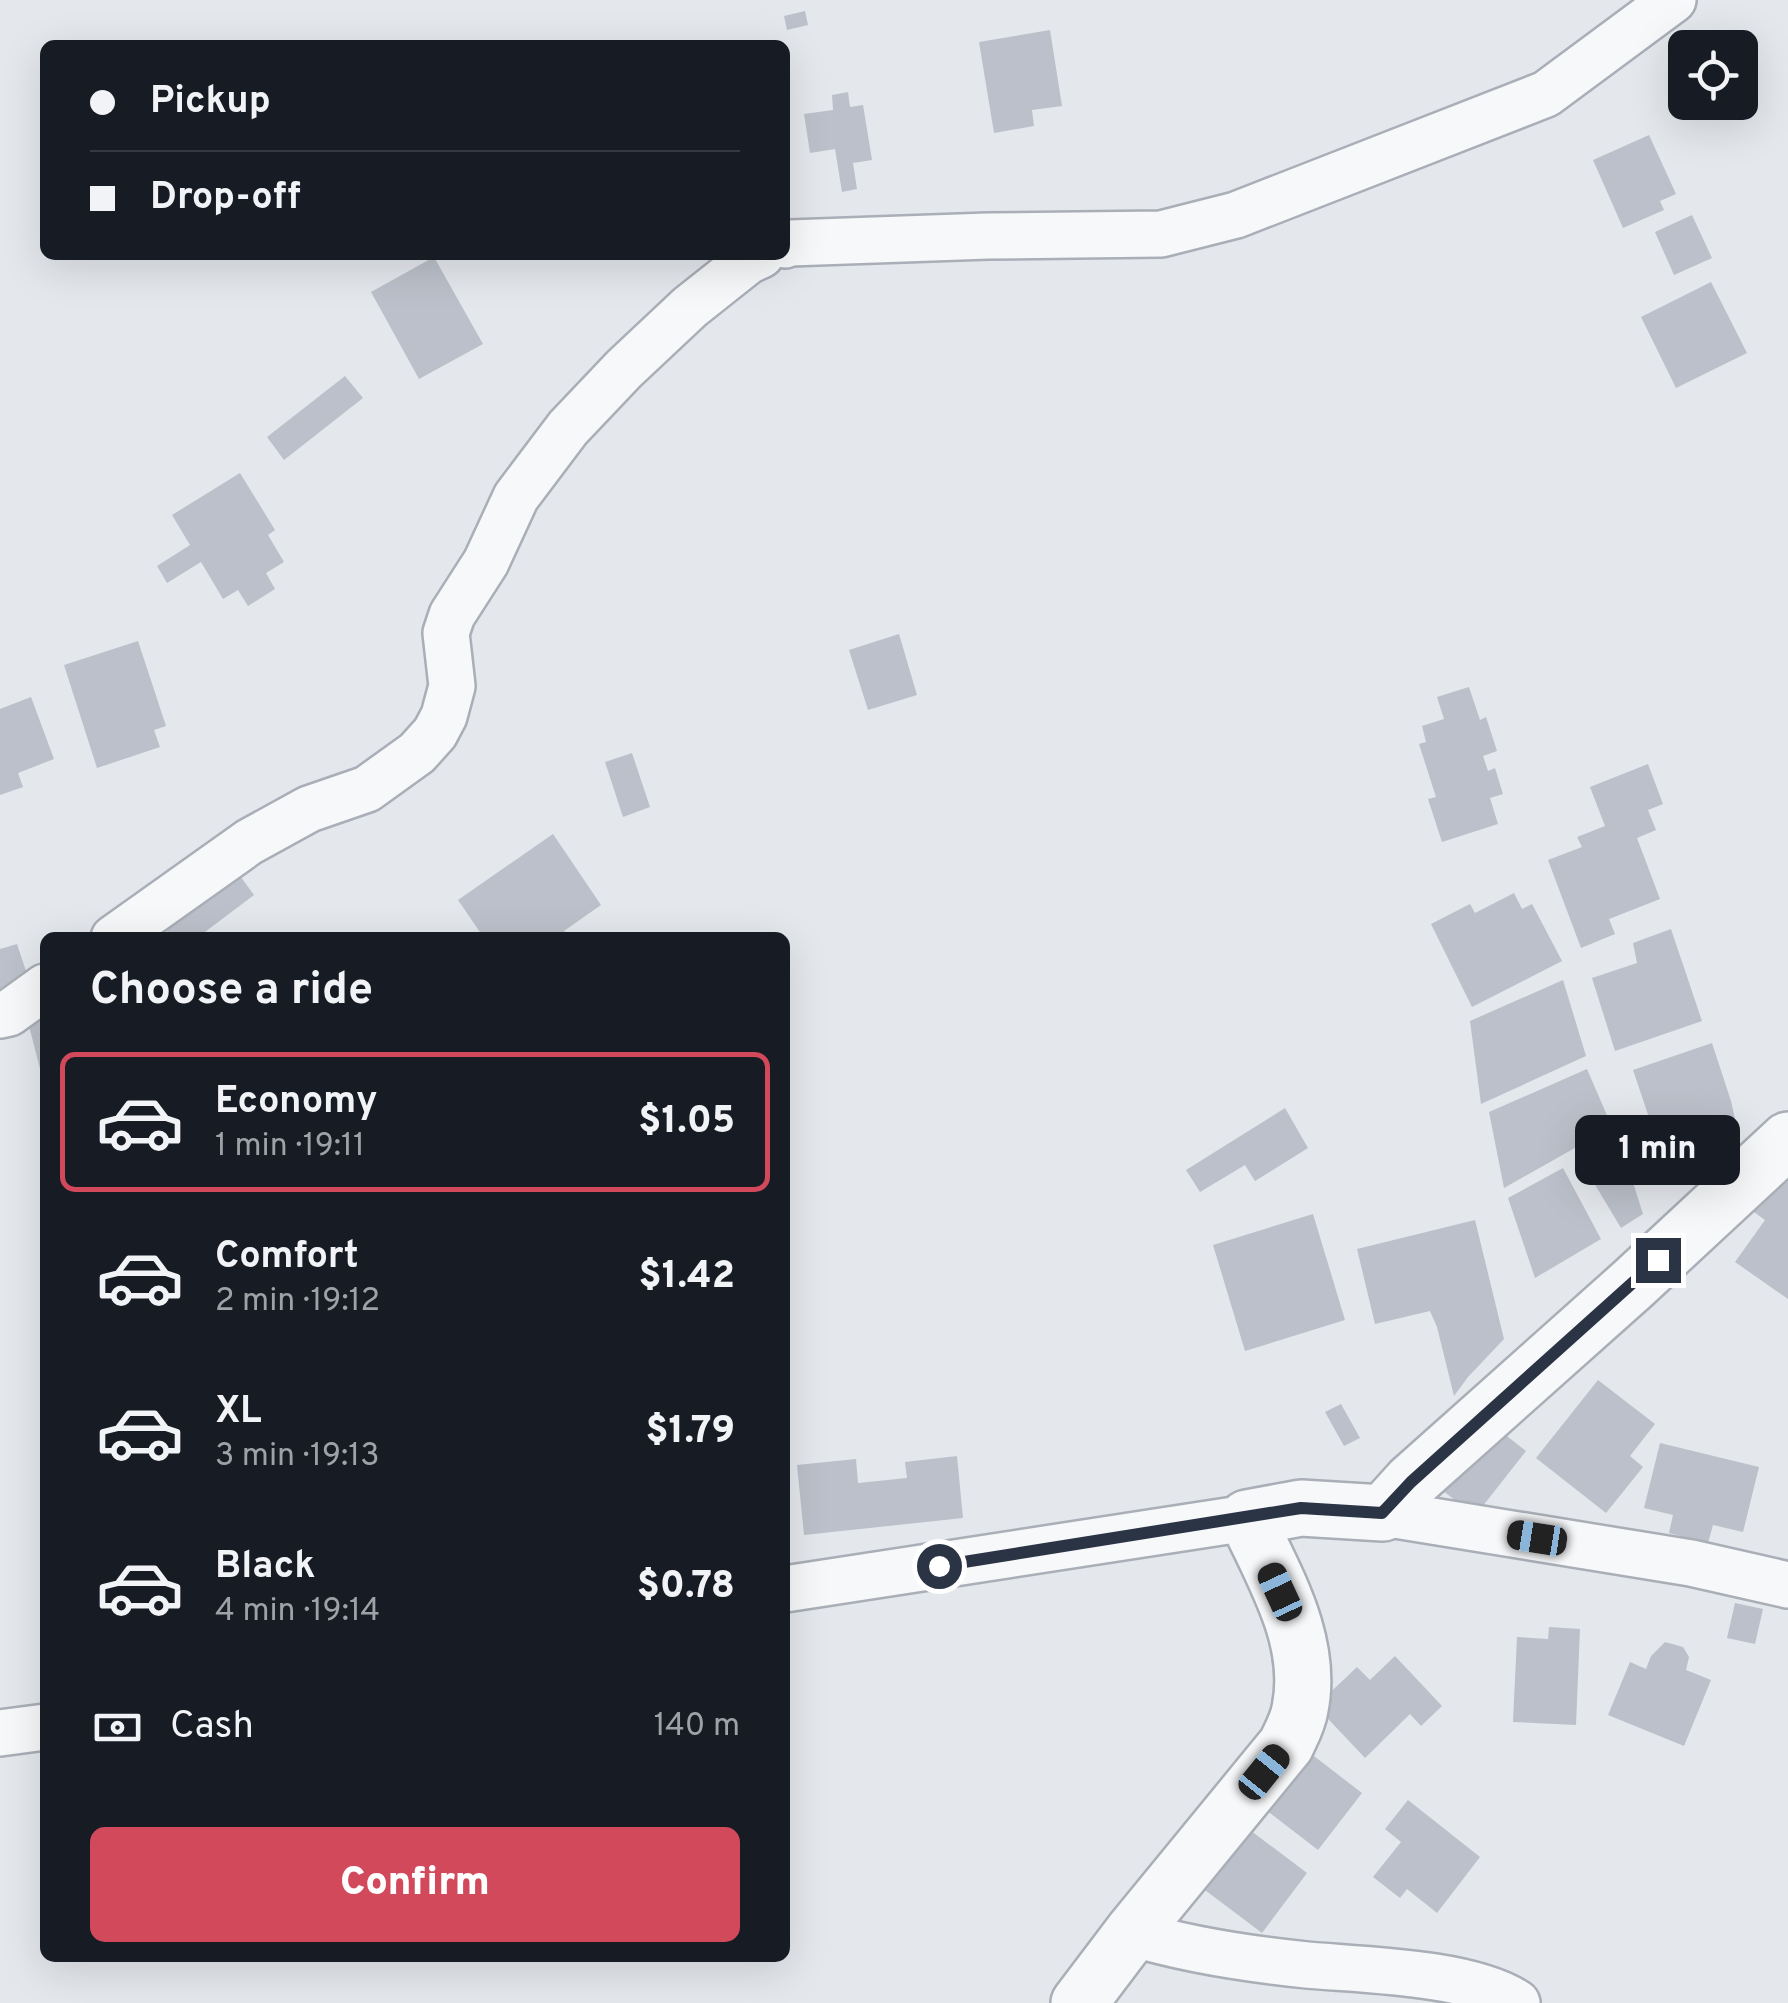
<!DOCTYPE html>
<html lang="en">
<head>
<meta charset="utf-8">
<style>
	body { margin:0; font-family:Overpass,sans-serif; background:#20242c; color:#f1f3f6; height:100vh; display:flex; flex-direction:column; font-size:38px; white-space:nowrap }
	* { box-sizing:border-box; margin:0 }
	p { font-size:32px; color:#9ea1a6 }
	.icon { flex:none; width:55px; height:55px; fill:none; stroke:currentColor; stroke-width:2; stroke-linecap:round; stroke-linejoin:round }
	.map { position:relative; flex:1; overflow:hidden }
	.side { position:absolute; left:40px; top:932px; width:750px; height:1030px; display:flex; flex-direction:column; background:#171b24; border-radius:15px; box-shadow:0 10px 40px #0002 }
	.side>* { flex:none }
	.top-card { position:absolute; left:40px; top:40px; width:750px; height:220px; border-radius:15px; box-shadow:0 10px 40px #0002; display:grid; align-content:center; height:220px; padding:0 50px; background:#171b24 }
	.buttons { position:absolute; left:1668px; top:30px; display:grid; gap:20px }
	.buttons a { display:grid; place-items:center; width:90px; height:90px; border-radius:15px; background:#171b24; box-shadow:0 10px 40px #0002; font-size:50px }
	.end { position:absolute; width:45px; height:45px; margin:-22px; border:12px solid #2b3445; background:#fff; box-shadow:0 0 0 5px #fff }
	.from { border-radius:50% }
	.bubble { position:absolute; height:70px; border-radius:15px; background:#171b24; box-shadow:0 10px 40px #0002; font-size:32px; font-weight:800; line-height:70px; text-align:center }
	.car { position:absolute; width:30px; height:60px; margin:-30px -15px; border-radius:12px; box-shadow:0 0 8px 2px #0007; background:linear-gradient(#222 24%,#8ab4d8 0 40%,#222 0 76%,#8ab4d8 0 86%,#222 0) }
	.top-card b { display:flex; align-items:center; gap:35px; height:95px; font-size:38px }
	.top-card b+b { border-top:2px solid #363941 }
	.top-card i { width:25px; height:25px; background:#f1f3f6 }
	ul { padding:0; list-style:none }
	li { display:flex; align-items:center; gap:30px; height:140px; margin:0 20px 15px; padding:0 30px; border:5px solid transparent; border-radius:15px }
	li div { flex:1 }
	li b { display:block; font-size:38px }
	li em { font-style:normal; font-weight:800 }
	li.on { border-color:#d1495b }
	li>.icon { width:90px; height:90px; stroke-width:1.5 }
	h2 { padding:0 50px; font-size:45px; line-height:120px }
	.pay { display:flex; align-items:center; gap:25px; height:110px; padding:0 50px; font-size:38px }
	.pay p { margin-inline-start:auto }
	.button { display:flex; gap:20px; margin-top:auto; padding:20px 50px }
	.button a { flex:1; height:115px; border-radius:15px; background:#d1495b; color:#fff; font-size:40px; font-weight:800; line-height:115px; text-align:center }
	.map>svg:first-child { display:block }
	.building { fill:#bbc0ca }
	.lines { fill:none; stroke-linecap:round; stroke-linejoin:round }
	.minor-casing { stroke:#a9aeb7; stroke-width:50 }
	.tertiary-casing { stroke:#a9aeb7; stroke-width:60 }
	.minor { stroke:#f7f8fa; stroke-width:45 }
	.tertiary { stroke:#f7f8fa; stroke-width:55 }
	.route { stroke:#2b3445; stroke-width:12 }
</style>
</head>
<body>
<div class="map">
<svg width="1788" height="2003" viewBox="0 0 1788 2003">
	<rect width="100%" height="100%" fill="#e4e7ec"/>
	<path class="building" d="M805,11L808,25L787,30L784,16Z
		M1050,30L1062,106L1032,110L1034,126L994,133L979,42Z
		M848,92L850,107L863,105L872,160L853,163L857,189L842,192L835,149L810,153L804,114L833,110L832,95Z
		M1649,135L1676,194L1660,201L1664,210L1623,228L1593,160Z
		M1692,215L1712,258L1674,275L1655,232Z
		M434,257L483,344L419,379L371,292Z
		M1711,282L1747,353L1676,388L1641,317Z
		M345,376L363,398L284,460L267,437Z
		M240,473L275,530L268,535L284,562L266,573L275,589L248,606L238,590L223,599L201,562L167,583L157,566L190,545L172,515Z
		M899,634L917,695L868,710L849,650Z
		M138,641L166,726L154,730L160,747L97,768L64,665Z
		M1469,687L1480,720L1486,717L1497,751L1483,756L1488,771L1495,768L1503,794L1490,798L1498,824L1442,842L1428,799L1436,797L1419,744L1426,742L1422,726L1444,719L1437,697Z
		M31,697L54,759L18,773L23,787L0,795V709Z
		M632,753L650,807L623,817L605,762Z
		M1648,764L1663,804L1648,810L1656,830L1637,838L1660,899L1609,919L1615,934L1581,948L1548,860L1582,847L1577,837L1605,826L1590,787Z
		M553,834L601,905L564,931L568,938H484L458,900Z
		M235,869L254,895L197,938H172L162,924Z
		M1514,893L1522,909L1532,904L1562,961L1472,1007L1431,924L1470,904L1475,913Z
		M1671,929L1702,1021L1615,1051L1592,978L1637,963L1633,943Z
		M17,944L31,986L0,996V949Z
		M1563,980L1586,1056L1481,1104L1470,1021Z
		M45,1017V1084H44L28,1022Z
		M1712,1043L1731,1101L1737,1128L1667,1179L1661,1153L1633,1070Z
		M1587,1069L1612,1127L1504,1188L1489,1112Z
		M1285,1108L1308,1148L1255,1181L1245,1165L1200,1192L1186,1170Z
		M1620,1142L1643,1214L1621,1228L1582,1163Z
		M1766,1166L1788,1182V1299L1735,1262L1765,1220L1740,1202Z
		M1563,1168L1601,1239L1535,1278L1508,1198Z
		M1313,1214L1345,1320L1245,1351L1213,1245Z
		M1475,1220L1504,1339L1468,1377L1454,1396L1437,1327L1430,1311L1375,1324L1357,1249Z
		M1598,1380L1655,1424L1630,1456L1643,1467L1606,1513L1536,1458Z
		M1341,1404L1360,1438L1344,1446L1325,1412Z
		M1489,1422L1526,1451L1475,1516L1437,1486Z
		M1660,1443L1759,1467L1743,1532L1713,1525L1708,1543L1669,1533L1673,1515L1644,1508Z
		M957,1456L963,1518L804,1535L797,1465L856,1459L858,1483L907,1478L905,1462Z
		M1735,1603L1763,1609L1755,1644L1727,1638Z
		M1549,1627L1580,1629L1576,1725L1513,1722L1517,1637L1548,1639Z
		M1665,1642L1683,1647L1689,1657L1686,1670L1711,1680L1684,1746L1608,1715L1630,1662L1646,1669L1651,1656Z
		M1395,1656L1442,1706L1421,1726L1410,1714L1365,1758L1316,1706L1357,1667L1370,1680Z
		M1297,1743L1362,1793L1318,1850L1253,1800Z
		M1408,1800L1480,1857L1437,1913L1407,1889L1400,1898L1373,1877L1401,1842L1385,1829Z
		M1234,1818L1307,1873L1262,1933L1189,1878Z"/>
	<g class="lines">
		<defs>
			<path id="minor" d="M785,245L790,243L988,236L1161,234L1236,215L1546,94L1673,0
				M114,938L249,842L309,809L367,789L417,753L435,733L444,716L452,686L446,633L452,615L486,562L516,497L568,428L624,369L690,307L748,261L761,255
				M0,1015L9,1013L45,987
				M1383,1513L1691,1563L1788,1585
				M785,1589L1247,1518
				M0,1733L45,1727
				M1132,1933C1188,1950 1248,1959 1307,1965C1364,1970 1471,1972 1517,2003"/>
			<path id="tertiary" d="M1079,2003L1132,1933L1286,1745C1291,1734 1298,1722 1300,1709C1314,1641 1274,1577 1247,1518L1301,1508L1383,1513L1411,1482L1634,1283L1788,1140"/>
		</defs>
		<use href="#minor" class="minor-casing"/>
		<use href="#tertiary" class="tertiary-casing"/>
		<use href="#minor" class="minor"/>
		<use href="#tertiary" class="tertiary"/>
	</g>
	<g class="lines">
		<path class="route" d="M939,1566L1301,1508L1382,1513L1411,1482L1658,1260"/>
	</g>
</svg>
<div class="buttons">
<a><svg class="icon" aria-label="locate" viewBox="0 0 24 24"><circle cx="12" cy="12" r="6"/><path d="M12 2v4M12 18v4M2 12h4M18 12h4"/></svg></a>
</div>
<i class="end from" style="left:939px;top:1566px"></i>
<i class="end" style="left:1658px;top:1260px"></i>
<div class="bubble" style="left:1575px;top:1115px;width:165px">1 min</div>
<i class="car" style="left:1537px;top:1538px;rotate:279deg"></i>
<i class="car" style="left:1280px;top:1592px;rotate:335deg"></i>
<i class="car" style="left:1264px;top:1772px;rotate:39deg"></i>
<div class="top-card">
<b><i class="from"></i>Pickup</b>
<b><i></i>Drop-off</b>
</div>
<section class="side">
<h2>Choose a ride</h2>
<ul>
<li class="on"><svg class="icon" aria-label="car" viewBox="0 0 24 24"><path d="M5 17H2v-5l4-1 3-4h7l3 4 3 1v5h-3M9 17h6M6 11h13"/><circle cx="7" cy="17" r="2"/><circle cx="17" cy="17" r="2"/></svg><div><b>Economy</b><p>1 min · 19:11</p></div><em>$1.05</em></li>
<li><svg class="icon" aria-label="car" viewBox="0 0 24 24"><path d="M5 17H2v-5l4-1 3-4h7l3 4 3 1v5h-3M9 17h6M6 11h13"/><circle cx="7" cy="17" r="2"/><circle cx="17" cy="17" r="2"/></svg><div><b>Comfort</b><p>2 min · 19:12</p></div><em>$1.42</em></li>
<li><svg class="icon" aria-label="car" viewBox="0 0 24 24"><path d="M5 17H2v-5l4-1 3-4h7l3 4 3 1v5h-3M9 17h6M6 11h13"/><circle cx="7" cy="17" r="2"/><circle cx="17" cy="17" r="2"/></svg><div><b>XL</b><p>3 min · 19:13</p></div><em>$1.79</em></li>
<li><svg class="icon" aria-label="car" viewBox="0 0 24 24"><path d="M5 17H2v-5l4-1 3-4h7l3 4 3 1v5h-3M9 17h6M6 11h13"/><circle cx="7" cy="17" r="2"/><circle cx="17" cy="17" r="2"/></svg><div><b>Black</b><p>4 min · 19:14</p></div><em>$0.78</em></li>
</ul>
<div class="pay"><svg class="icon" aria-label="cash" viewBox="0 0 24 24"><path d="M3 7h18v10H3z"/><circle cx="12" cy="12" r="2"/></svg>Cash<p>140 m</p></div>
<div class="button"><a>Confirm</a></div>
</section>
</div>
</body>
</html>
